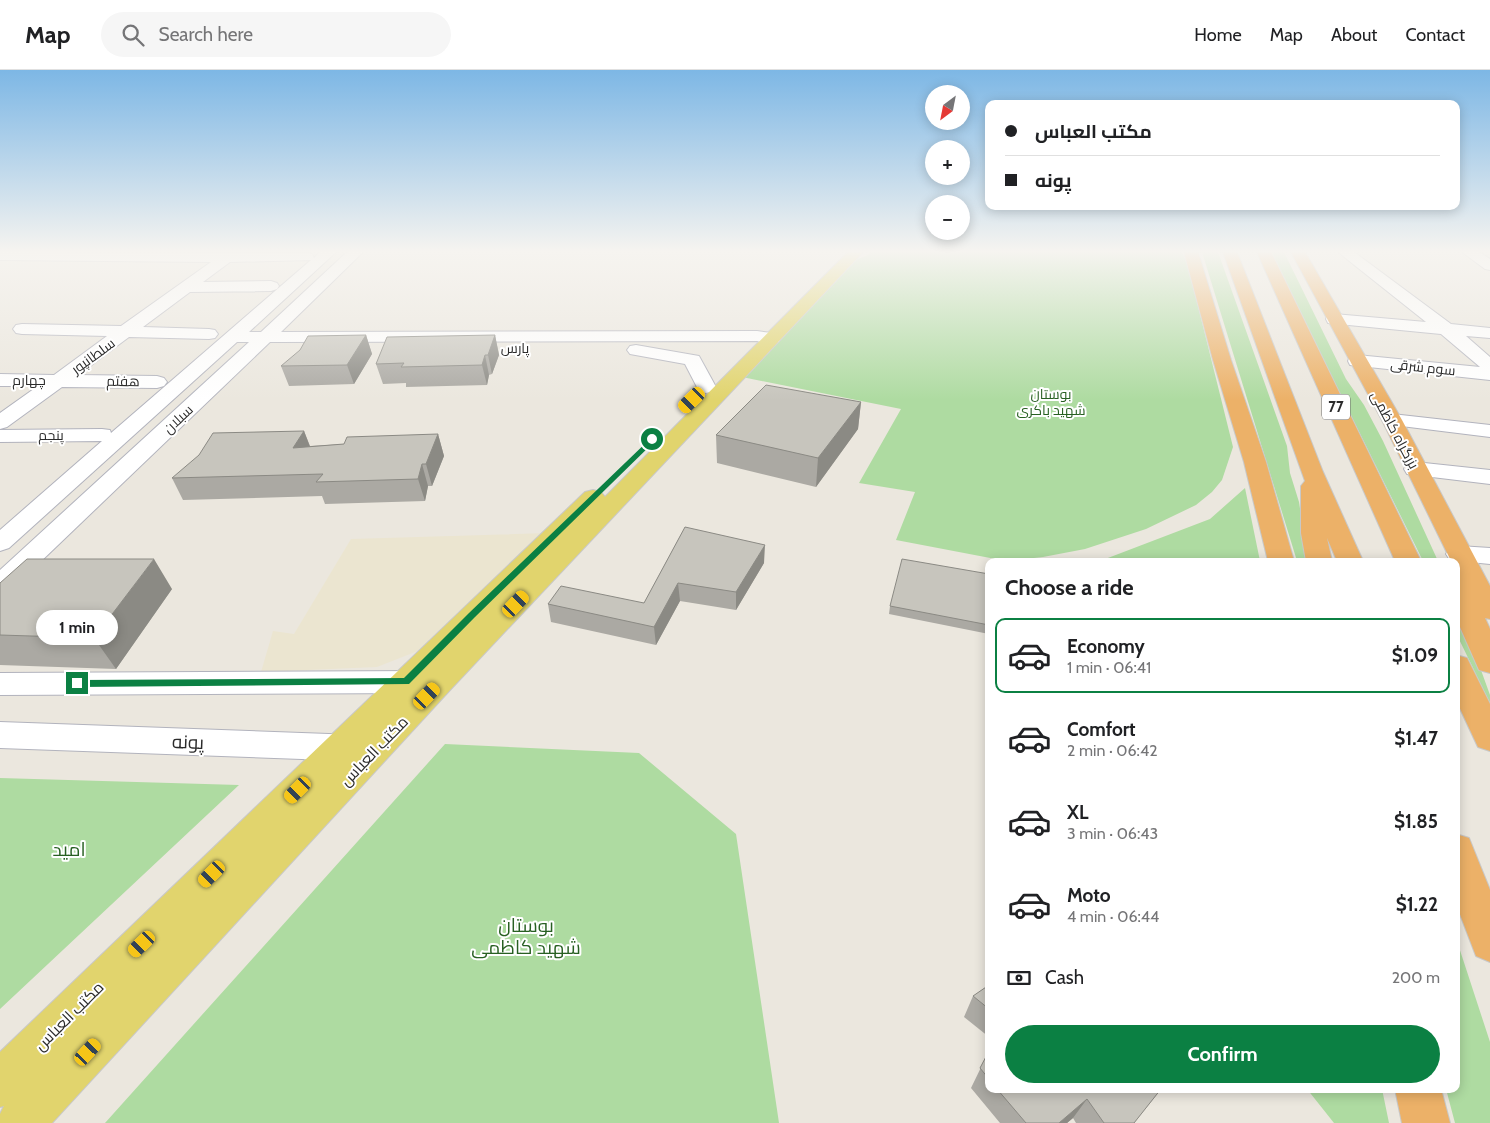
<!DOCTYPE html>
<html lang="en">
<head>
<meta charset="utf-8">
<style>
	body { margin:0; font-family:Cabin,Cairo,sans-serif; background:#f6f6f6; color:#202124; height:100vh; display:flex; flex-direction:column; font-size:19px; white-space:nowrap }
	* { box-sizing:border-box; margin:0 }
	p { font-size:16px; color:#757577 }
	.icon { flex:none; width:28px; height:28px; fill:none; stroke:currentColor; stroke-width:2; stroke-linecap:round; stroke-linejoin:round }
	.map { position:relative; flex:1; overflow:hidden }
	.details { position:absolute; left:985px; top:488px; width:475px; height:535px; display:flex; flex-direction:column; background:#fff; border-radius:10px; box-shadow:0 2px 12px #0003 }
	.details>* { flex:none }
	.guide { position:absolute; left:985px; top:30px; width:475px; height:110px; border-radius:10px; box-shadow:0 2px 12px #0003; display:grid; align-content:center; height:110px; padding:0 20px; background:#fff }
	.needle { width:32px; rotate:212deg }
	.buttons { position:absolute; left:925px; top:15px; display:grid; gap:10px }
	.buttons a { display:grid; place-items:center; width:45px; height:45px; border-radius:50%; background:#fff; box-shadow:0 2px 12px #0003; font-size:25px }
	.end { position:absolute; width:22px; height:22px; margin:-11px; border:6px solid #0b8043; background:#fff; box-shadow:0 0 0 2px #fff }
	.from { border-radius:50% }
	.bubble { position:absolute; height:35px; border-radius:18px; background:#fff; box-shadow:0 2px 12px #0003; font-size:16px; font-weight:700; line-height:35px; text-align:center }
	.car { position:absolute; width:15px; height:30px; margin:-15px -8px; border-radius:6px; box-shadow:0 0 4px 1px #0007; background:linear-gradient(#f5c518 24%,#345 0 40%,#f5c518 0 76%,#345 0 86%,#f5c518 0) }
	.guide b { display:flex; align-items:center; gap:18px; height:48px; font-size:19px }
	.guide b+b { border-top:1px solid #e0e0e0 }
	.guide i { width:12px; height:12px; background:#202124 }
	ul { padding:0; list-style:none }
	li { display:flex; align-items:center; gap:15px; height:75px; margin:0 10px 8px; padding:0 10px; border:2px solid transparent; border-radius:10px }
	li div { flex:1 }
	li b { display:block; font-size:19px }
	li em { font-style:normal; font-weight:700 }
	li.current { border-color:#0b8043 }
	li>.icon { width:45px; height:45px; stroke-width:1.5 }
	h2 { padding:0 20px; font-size:22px; line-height:60px }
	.pay { display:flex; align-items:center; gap:12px; height:55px; padding:0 20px; font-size:19px }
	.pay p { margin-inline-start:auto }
	.action { display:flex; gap:10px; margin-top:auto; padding:10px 20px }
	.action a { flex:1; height:58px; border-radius:30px; background:#0b8043; color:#fff; font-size:20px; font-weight:700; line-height:58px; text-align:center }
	header { display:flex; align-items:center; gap:30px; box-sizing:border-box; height:70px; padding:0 25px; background:#fff; border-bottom:1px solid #e0e0e0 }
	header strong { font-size:24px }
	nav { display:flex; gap:28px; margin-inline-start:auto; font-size:18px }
	.search { width:350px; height:45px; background:#f6f6f6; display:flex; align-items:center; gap:12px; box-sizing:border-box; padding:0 18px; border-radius:28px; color:#757577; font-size:19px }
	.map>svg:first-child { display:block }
	.education { fill:#ebe5d0 }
	.green { fill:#aedba1 }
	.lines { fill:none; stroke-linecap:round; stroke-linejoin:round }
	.minor-casing { stroke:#b2b3bd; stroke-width:2 }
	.major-casing { stroke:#c8c8c8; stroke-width:2 }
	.highway-casing { stroke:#c8c8c8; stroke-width:2 }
	.minor { fill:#fff; fill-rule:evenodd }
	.major { fill:#e1d46d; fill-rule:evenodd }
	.highway { fill:#ecb168; fill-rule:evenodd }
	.wall { fill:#aba9a3 }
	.shaded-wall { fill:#8b8a84 }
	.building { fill:#c7c5bd; stroke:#8b8a84 }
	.route { fill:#0b8043 }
	.labels { text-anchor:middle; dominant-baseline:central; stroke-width:4; stroke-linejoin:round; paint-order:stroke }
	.far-street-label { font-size:14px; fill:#2b2b2b; stroke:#fff }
	.far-park-label { font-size:14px; fill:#286022; stroke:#fff }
	.shield { fill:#fff; stroke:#6b6b6b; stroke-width:1 }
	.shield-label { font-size:15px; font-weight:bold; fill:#2b2b2b }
	.street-label { font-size:16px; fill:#2b2b2b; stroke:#fff }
	.near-street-label { font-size:19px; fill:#2b2b2b; stroke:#fff }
	.near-park-label { font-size:19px; fill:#286022; stroke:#fff }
</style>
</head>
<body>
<header>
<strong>Map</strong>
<div class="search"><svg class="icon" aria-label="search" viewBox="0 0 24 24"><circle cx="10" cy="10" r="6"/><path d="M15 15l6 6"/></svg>Search here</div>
<nav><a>Home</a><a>Map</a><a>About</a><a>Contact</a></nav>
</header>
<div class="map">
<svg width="1490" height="1053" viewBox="0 0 1490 1053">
	<rect width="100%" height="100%" fill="#ebe7de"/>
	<path class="education" d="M547,463L433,575L377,597L261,602L273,561L294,564L351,469Z"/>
	<path class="green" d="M870,182H1182L1188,196L1233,377L1222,410L1212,422L1196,435L1146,459L1085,479L1043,487L1006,491L896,470L915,422L859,413L901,339L742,307L853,191L868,185Z
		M1202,182H1218L1287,376L1290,403L1299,432L1308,491H1297Z
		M1270,182H1284L1346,309L1364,335L1383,371L1438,491H1423Z
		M1245,418L1260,491H1100L1210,449Z
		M1456,531L1490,625V633L1456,563Z
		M445,674L639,683L736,764L779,1053H105Z
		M0,708L239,715L0,939Z
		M1456,868L1490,972V1053H1455L1446,1019H1456Z
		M1307,1019H1382L1389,1053H1334Z"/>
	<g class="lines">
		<defs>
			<path id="minor" d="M0,182L307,183L312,184L314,188L320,182H336L249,262H261L347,182H363L281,262L757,261L778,264L781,268L778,272L772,273L757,271L270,272L10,521L0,524V500L249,272H237L9,478L0,481V460L102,371L0,372V360L102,359L110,360L111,363L311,190L230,192L203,212L271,211L277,213L279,216L277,219L271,221L190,222L143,257L209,259L215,260L218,264L215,268L209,269L129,267L78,305L157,306L164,308L167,312L164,316L157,318L62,317L7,357L0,359V343L38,316H0V304L54,305L107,266L22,264L16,263L13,259L16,255L22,254L121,256L211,192L0,190Z
				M1338,182H1354L1451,254L1490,258V268L1466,266L1490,287V310L1350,295L1348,291L1350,287L1357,285L1480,297L1441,264L1328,253L1326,249L1328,245L1334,244L1426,252Z
				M1462,182H1479L1490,189V200L1485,199Z
				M636,275L699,286L716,317L713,321L706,323L699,321L685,294L630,284L627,280L630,276Z
				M1392,344L1490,355V367L1385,354L1382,350L1385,346Z
				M1415,392L1490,400V414L1407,404L1404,399L1407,394Z
				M1459,476L1490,478V494L1450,490L1446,484L1450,478Z
				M423,601L434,604L438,612L434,620L423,623L0,625V603Z
				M0,652L356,665L368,669L373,678L368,687L356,691L0,678Z"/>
			<path id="major" d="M848,182H863L450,620L52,1053H0V1044L4,1036L0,1037V982L585,422L593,420L601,422L605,427Z"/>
			<path id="highway" d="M1184,182H1198L1231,290L1266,392L1294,491H1268L1244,392L1213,290Z
				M1223,182H1237L1323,402L1363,491H1337L1327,468L1332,491H1306L1301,463V416L1305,411Z
				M1257,182H1271L1421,491H1395Z
				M1291,182H1305L1402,350L1490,516V549L1485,548L1490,559V603L1479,600L1456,548V506L1458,507L1456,503V491H1451L1382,350Z
				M1456,585L1467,588L1490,634V681L1478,677L1456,630Z
				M1456,764L1469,768L1490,820V892L1476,886L1456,834Z
				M1395,1019H1441L1450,1053H1402Z"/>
		</defs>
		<use href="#minor" class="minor-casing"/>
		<use href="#major" class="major-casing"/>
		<use href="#highway" class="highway-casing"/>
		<use href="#minor" class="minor"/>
		<use href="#major" class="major"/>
		<use href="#highway" class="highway"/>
	</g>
	<path class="wall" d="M366,265L372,284L354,314L289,316L281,296Z
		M495,265L499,285L492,304L489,305L487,315L406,317V313L383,314L376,294Z
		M861,332L858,359L816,417L717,393L716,365Z
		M304,361L310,376L344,374L438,364L444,386L432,416H428L425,431L325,434L322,426L183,430L172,408Z
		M685,457L764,493L736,540L680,531L656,575L551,552L548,534L644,533Z
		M989,504V564L889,544L890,536Z
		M0,513L172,519L116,599L0,595Z
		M989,915V967L964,947L973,926Z
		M989,981V1019H1161L1134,1053H1076L1073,1048L1067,1053H1000L971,1018Z"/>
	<path class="shaded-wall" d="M366,265L372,284L354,314L347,295Z
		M495,265L499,285L492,304L488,285Z
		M485,285L489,305L487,315L482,295Z
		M861,332L858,359L816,417L818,388Z
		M304,361L312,382L293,378Z
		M438,364L444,386L432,416L426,394Z
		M422,394L428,416L425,431L418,409Z
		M765,475L764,493L736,540V522Z
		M154,489L172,519L116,599L94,568Z
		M678,513L680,531L656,575L654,557Z
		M1087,1029L1073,1048L1067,1053H1059Z"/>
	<path class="building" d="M366,265L347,295L281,296L300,280L308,266Z
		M495,265L488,285H485L482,295L401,297L404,293L376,294L387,267Z
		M766,315L861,332L818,388L716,365Z
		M304,361L293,378L344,374L347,367L438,364L426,394H422L418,409L316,412L323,404L172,408L199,385L213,363Z
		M685,457L765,475L736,522L678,513L654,557L548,534L561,516L644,533Z
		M27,489H154L94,568L0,565V513Z
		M902,489L989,504V555L890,536Z
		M989,915V939L973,926Z
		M989,981V1009L980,998Z
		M997,1019H1161L1134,1053H1104L1087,1029L1059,1053H1026Z"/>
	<linearGradient id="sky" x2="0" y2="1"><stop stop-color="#7db7e5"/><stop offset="0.55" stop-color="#f6f4f0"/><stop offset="1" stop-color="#f6f4f0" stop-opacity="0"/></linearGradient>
	<rect width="1490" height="330" fill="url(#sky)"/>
	<path class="route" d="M652,367L656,369L655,371L475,547L409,614L77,617L73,613L77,610L404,608L469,543Z"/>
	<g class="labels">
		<g class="far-street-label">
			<text x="515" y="278">پارس</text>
			<text transform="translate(93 286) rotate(-36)">سلطانپور</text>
			<text transform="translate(1423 297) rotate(6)">سوم شرقی</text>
			<text x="29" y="310">چهارم</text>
			<text transform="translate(123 311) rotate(1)">هفتم</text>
			<text transform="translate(178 349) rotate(-43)">سبلان</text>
			<text transform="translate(1395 360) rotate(62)">بزرگراه کاظمی</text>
			<text x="51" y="365">پنجم</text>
		</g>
		<g class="far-park-label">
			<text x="1051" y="324">بوستان<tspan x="1051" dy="16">شهید باکری</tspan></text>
		</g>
		<rect class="shield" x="1322" y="324.5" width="28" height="25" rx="4"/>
		<g class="shield-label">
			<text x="1336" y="337">77</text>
		</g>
		<g class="street-label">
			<text transform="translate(374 681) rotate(-46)">مکتب العباس</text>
			<text transform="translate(69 946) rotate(-45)">مکتب العباس</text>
		</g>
		<g class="near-street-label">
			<text transform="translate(188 672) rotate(2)">پونه</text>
		</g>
		<g class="near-park-label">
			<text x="69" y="779">امید</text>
			<text x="526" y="855">بوستان<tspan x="526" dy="22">شهید کاظمی</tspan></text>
		</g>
	</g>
</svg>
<div class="buttons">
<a><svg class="needle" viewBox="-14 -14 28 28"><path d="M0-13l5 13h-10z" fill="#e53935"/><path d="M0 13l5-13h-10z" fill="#757577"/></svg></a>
<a>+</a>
<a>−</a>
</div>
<i class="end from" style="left:652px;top:369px"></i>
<i class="end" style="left:77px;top:613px"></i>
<div class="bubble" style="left:36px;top:540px;width:82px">1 min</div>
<i class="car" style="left:692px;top:330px;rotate:226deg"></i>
<i class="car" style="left:516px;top:534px;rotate:44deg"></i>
<i class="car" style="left:427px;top:626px;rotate:44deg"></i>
<i class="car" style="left:298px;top:720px;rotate:225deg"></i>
<i class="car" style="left:212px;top:804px;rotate:225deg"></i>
<i class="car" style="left:142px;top:874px;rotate:226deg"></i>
<i class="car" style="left:88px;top:982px;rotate:43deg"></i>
<div class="guide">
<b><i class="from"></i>مکتب العباس</b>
<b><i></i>پونه</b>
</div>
<section class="details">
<h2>Choose a ride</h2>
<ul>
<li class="current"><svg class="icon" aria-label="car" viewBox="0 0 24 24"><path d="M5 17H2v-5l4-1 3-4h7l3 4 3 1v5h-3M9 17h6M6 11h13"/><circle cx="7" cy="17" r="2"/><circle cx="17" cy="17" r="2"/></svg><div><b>Economy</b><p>1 min · 06:41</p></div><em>$1.09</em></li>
<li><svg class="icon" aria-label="car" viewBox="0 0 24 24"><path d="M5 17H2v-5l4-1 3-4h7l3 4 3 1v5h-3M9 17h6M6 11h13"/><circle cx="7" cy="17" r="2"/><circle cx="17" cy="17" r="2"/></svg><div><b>Comfort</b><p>2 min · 06:42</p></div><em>$1.47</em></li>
<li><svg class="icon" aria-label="car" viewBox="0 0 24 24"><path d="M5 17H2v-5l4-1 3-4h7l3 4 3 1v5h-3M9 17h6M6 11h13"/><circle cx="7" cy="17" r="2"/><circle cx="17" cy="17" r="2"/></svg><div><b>XL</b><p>3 min · 06:43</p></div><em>$1.85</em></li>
<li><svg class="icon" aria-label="car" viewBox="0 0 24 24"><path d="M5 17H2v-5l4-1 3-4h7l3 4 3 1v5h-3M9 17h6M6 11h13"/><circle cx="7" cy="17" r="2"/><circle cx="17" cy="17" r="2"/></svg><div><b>Moto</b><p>4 min · 06:44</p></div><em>$1.22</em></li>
</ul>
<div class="pay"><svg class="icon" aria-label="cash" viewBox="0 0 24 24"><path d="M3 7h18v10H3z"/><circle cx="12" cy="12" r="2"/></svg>Cash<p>200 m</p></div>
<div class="action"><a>Confirm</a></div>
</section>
</div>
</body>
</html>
